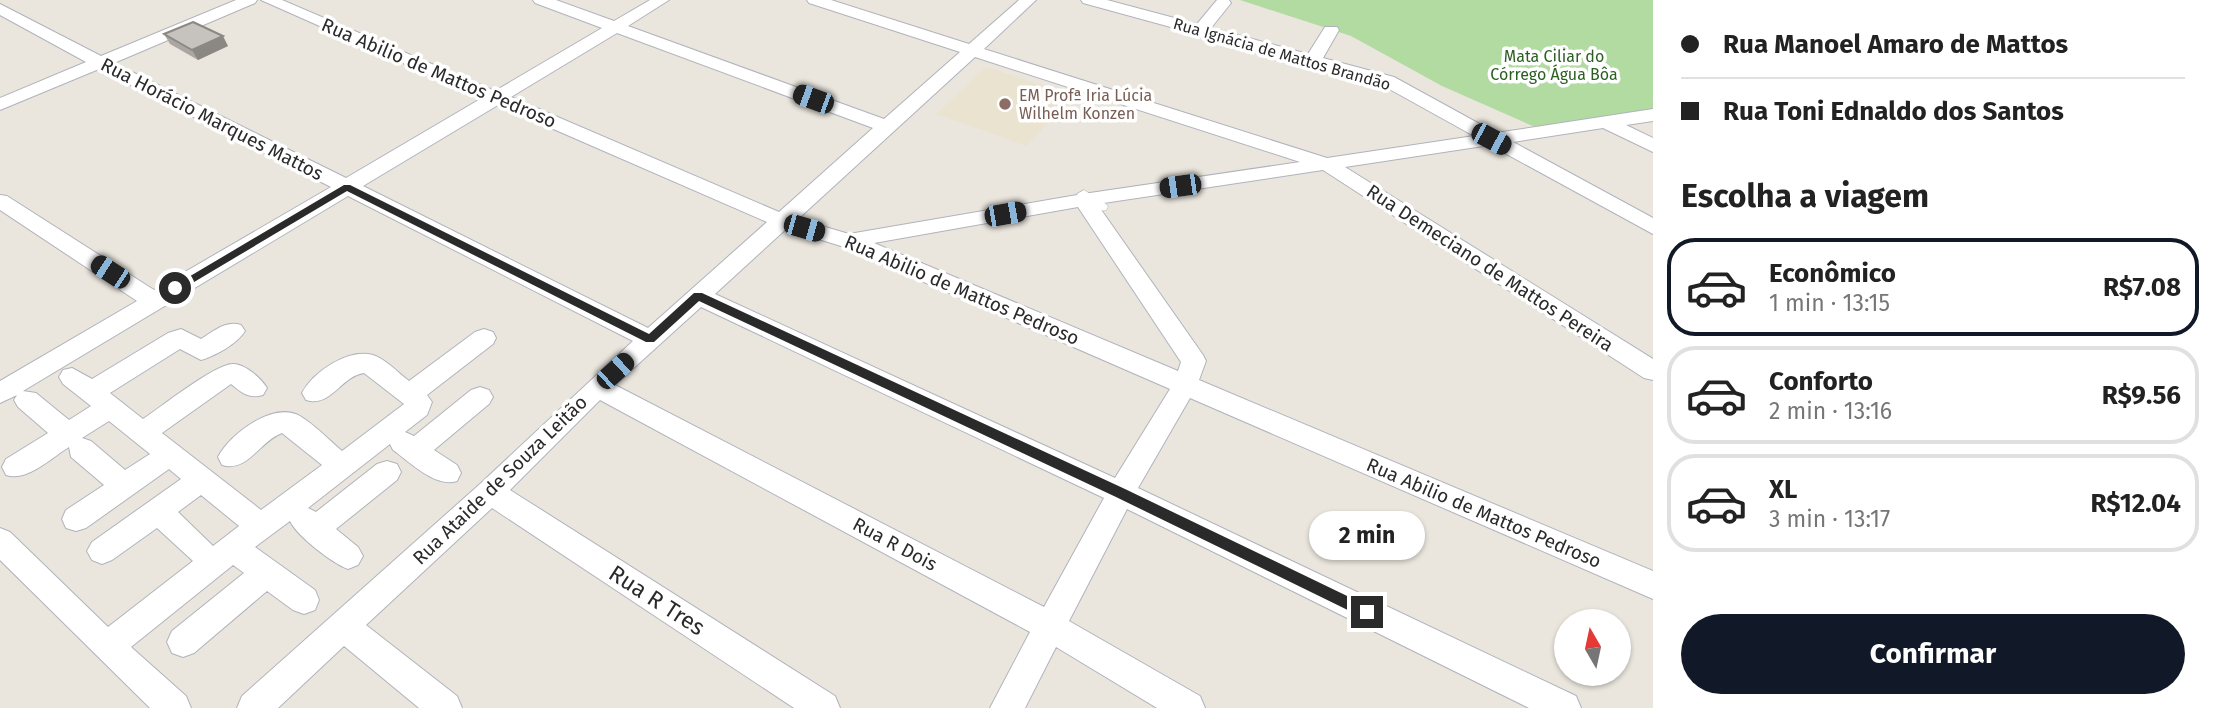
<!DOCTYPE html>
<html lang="pt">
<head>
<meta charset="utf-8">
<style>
	body { margin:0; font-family:"Fira Sans",sans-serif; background:#f6f6f6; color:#222; height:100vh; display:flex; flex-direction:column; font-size:26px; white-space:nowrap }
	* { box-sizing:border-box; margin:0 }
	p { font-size:23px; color:#767676 }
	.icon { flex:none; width:38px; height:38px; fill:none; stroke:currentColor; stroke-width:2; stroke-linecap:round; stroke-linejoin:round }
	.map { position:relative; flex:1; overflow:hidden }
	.panel { display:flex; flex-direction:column; background:#fff; width:560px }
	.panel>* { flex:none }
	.hud { display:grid; align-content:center; height:154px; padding:0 28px; background:#fff }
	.needle { width:46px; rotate:351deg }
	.buttons { position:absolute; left:1554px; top:609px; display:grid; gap:14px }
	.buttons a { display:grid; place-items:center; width:77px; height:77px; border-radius:50%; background:#fff; box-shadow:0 2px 5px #0004; font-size:35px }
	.end { position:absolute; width:32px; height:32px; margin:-16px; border:9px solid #2a2a2a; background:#fff; box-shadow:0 0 0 4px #fff }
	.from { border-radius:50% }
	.bubble { position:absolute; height:49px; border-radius:24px; background:#fff; box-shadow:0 2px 5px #0004; font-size:23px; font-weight:700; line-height:49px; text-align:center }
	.car { position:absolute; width:21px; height:42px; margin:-21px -10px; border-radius:9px; box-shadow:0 0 5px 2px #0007; background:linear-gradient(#222 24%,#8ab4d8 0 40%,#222 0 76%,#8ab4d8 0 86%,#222 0) }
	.hud b { display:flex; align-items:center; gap:24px; height:66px; font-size:26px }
	.hud b+b { border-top:2px solid #e0e0e0 }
	.hud i { width:18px; height:18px; background:#222 }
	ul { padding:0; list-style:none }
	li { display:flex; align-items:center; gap:21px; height:98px; margin:0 14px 10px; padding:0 14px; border:4px solid #e0e0e0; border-radius:28px }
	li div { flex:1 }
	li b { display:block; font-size:26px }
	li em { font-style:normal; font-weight:700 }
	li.selected { border-color:#111827 }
	li>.icon { width:63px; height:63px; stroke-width:1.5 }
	h2 { padding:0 28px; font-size:32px; line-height:84px }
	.button { display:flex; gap:14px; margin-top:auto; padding:14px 28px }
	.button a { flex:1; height:80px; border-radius:42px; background:#111827; color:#fff; font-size:28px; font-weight:700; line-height:80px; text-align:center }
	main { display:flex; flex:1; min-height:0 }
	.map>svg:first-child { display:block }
	.education { fill:#eae3cf }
	.green { fill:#b1dba0 }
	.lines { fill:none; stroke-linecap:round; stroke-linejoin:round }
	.pedestrian-casing { stroke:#b1b3bc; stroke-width:1 }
	.minor-casing { stroke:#b1b3bc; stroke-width:2 }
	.pedestrian { fill:#fff; fill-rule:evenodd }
	.minor { fill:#fff; fill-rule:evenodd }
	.wall { fill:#aaa7a3 }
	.shaded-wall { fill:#8b8884 }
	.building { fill:#c6c2bd; stroke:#8b8884; stroke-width:2 }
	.route { fill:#2a2a2a }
	.education-dot { fill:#8d6e63; stroke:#fff; stroke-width:2.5 }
	.labels { text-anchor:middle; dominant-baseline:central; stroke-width:7; stroke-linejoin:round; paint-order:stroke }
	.far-street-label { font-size:16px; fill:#2a2a2a; stroke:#fff }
	.far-park-label { font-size:16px; fill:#2b5f22; stroke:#fff }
	.far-education-label { font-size:16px; fill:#785e54; stroke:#fff; text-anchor:start }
	.street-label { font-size:19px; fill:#2a2a2a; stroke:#fff }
	.near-street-label { font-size:23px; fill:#2a2a2a; stroke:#fff }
</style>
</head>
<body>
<main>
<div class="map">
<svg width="1653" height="708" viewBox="0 0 1653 708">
	<rect width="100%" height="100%" fill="#eae6de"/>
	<path class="education" d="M986,67L1073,95L1027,146L936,114Z"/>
	<path class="green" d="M1240,0H1653V115L1544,131L1442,86L1351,36Z"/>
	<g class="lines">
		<defs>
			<path id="pedestrian" d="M1084,190L1106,204L1108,207L1106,210C1095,213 1083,202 1077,194Z"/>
			<path id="minor" d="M236,0H257L255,3L114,63L346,178L482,98L261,0H282L495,91L602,28L535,3L533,0H556L614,21L650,0H669L628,26L884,119L960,52L809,3L807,0H831L969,44L1019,0H1036L984,49L1327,158L1474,136L1382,85L1083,3L1081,0H1107L1197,24L1217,0H1229L1231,3L1211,28L1308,54L1325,27H1337L1339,30L1323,58L1394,77L1496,133L1653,109V121L1626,125L1653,138V152L1603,128L1513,142L1653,218V234L1490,145L1345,167L1653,359V380L1644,378L1323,170L1097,204L1203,355L1206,361L1199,380L1653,571V599L1190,398L1138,488L1576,696L1581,708H1529L1127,509L1069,621L1200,696L1205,708H1157L1056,647L1025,708H990L1030,632L600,400L510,490L835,696L840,708H794L492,508L366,625L457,696L462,708H419L344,646L278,708H237L242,696L480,484L633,341L348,196L23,391L36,393L69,420L91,406L63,384L59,377L63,370L72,368L92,379L168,333L181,329L201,339C214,331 226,320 241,325L245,331C237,344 215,356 201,360L180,349L110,393L143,419C161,407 214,365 232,364C244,363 261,378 267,388L263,395C249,399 242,393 231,384L162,433L261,510L322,465L282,433C260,441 247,473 222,465L218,457C230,434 273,401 300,416C315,425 329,440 342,451L404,404L364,373C341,376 331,408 306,400L302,393C313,372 348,348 373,355C386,359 398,373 409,381L475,332L484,329L493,332L496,338L493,344L427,395L432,402L427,415L405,432L414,436L471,390L480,387L489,390L493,397L489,404L434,450L457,465L461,473L457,481C435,488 410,462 393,450L390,444L308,508L316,512L377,464L387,461L397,464L401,472L397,480L336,529L358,547L363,556L358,565L348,569C332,563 297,536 290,521L255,547L315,590L319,600L315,610L304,614L293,610L267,591L194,653L183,657L172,653L167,642L172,631L244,573L233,565L131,647L186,696L191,708H150L0,560V528L10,532L108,627L193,561L157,528L112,560L102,564L92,560L87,551L92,542L181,479L169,469L86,528L76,531L66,528L62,519L66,510L104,485L71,457L69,447C51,458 27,482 6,475L2,467L6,459L48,433L18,407L14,400L17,395L0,403V381L137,301L0,210V195L7,196L154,290L331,187L99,69L0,110V98L86,62L0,15V4L101,56ZM617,33L873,128L779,212L511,97ZM975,57L1300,162L1083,194L849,234L798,219ZM498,105L767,222L648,328L363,186ZM1078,207L1181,362L1178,371L874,243ZM786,229L841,246L1170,389L1115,478L715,294ZM701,307L1104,498L1044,607L615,385ZM109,421L150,454L125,470L91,441L82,438ZM201,495L239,526L213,546L178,512Z"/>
		</defs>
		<use href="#pedestrian" class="pedestrian-casing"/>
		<use href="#minor" class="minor-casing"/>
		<use href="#pedestrian" class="pedestrian"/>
		<use href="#minor" class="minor"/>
	</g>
	<path class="wall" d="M164,34L228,46L198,60L170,44Z"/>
	<path class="shaded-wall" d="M223,36L228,46L198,60L192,50Z"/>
	<path class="building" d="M193,22L223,36L192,50L164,34Z"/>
	<path class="route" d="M344,185H350L649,334L694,293H702L1125,489L1372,608L1374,612L1367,619L1362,617L1116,497L699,301L654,342H646L347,191L179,291L170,288Z"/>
	<circle class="education-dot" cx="1005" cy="104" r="7"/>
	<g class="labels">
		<g class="far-street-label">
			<text transform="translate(1282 54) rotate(16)">Rua Ignácia de Mattos Brandão</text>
		</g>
		<g class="far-park-label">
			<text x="1554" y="56">Mata Ciliar do<tspan x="1554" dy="18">Córrego Água Bôa</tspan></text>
		</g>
		<g class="far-education-label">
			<text x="1019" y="95">EM Profª Iria Lúcia<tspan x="1019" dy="18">Wilhelm Konzen</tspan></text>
		</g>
		<g class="street-label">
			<text transform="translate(439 73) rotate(23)">Rua Abilio de Mattos Pedroso</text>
			<text transform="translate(212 119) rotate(27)">Rua Horácio Marques Mattos</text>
			<text transform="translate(1490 268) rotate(33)">Rua Demeciano de Mattos Pereira</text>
			<text transform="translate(962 290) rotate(23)">Rua Abilio de Mattos Pedroso</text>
			<text transform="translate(500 480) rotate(-44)">Rua Ataide de Souza Leitão</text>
			<text transform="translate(1484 513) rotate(23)">Rua Abilio de Mattos Pedroso</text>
			<text transform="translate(895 544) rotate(28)">Rua R Dois</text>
		</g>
		<g class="near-street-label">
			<text transform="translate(657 600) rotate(33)">Rua R Tres</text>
		</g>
	</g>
</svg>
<div class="buttons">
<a><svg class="needle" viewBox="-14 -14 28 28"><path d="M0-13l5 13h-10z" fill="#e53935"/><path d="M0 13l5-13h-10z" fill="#767676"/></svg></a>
</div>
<i class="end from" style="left:175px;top:288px"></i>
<i class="end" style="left:1367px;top:612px"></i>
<div class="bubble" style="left:1309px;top:511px;width:116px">2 min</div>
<i class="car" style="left:813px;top:99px;rotate:290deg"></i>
<i class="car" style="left:1491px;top:139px;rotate:118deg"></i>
<i class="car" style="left:1180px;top:186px;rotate:262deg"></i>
<i class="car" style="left:1005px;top:214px;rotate:80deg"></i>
<i class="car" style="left:804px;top:228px;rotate:106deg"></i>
<i class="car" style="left:110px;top:272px;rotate:303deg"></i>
<i class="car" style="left:615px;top:371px;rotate:48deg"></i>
</div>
<section class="panel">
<div class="hud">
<b><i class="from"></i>Rua Manoel Amaro de Mattos</b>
<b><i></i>Rua Toni Ednaldo dos Santos</b>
</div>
<h2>Escolha a viagem</h2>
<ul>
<li class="selected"><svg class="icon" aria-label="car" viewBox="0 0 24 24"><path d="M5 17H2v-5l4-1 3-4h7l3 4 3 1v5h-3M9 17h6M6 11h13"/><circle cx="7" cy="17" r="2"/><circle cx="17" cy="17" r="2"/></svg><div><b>Econômico</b><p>1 min · 13:15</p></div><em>R$7.08</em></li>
<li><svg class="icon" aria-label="car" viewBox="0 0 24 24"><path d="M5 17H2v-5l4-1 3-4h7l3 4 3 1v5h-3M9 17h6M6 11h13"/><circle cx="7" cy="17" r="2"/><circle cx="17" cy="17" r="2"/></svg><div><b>Conforto</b><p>2 min · 13:16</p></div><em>R$9.56</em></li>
<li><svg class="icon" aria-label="car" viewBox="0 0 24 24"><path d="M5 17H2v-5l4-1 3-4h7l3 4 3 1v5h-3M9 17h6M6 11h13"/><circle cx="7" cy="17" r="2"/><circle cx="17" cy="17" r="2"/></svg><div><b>XL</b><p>3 min · 13:17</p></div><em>R$12.04</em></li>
</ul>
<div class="button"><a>Confirmar</a></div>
</section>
</main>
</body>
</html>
